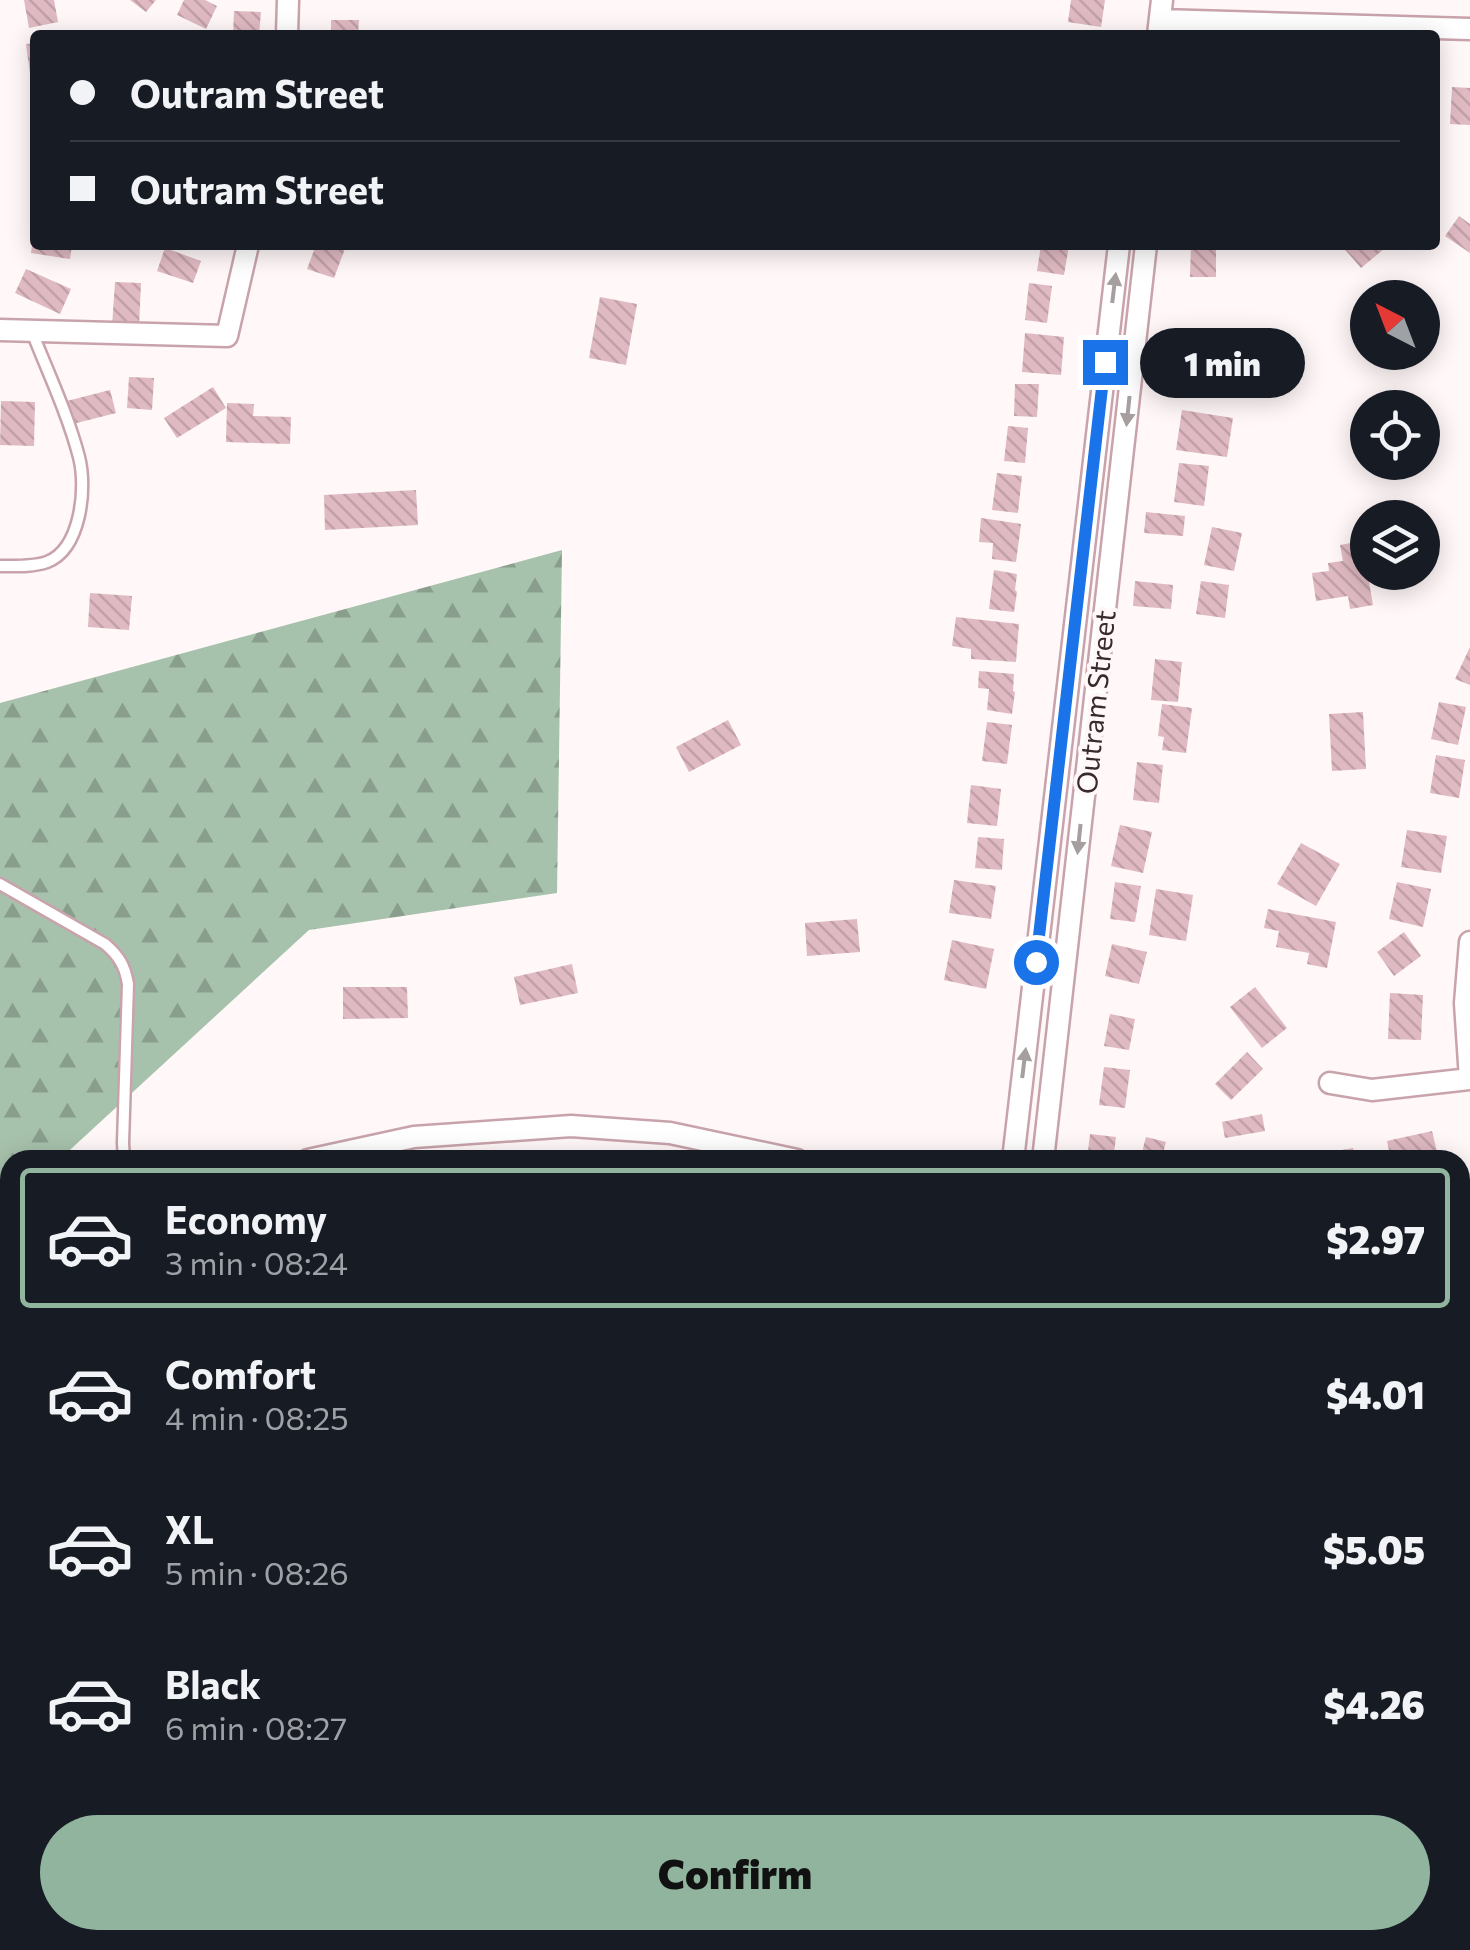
<!DOCTYPE html>
<html lang="en">
<head>
<meta charset="utf-8">
<style>
	body { margin:0; font-family:Commissioner,sans-serif; background:#20242c; color:#f1f3f6; height:100vh; display:flex; flex-direction:column; font-size:38px; white-space:nowrap }
	* { box-sizing:border-box; margin:0 }
	p { font-size:32px; color:#9ea1a6 }
	.icon { flex:none; width:55px; height:55px; fill:none; stroke:currentColor; stroke-width:2; stroke-linecap:round; stroke-linejoin:round }
	.map { position:relative; flex:1; overflow:hidden }
	.details { position:absolute; left:0px; top:1150px; width:1470px; height:800px; display:flex; flex-direction:column; background:#171b24; border-radius:30px 30px 0 0; box-shadow:0 5px 25px #0003 }
	.details>* { flex:none }
	.guide { position:absolute; left:30px; top:30px; width:1410px; height:220px; border-radius:10px; box-shadow:0 5px 25px #0003; display:grid; align-content:center; height:220px; padding:0 40px; background:#171b24 }
	.needle { width:65px; rotate:318deg }
	.buttons { position:absolute; left:1350px; top:280px; display:grid; gap:20px }
	.buttons a { display:grid; place-items:center; width:90px; height:90px; border-radius:50%; background:#171b24; box-shadow:0 5px 25px #0003; font-size:50px }
	.end { position:absolute; width:45px; height:45px; margin:-22px; border:12px solid #1a73e8; background:#fff; box-shadow:0 0 0 5px #fff }
	.from { border-radius:50% }
	.bubble { position:absolute; height:70px; border-radius:35px; background:#171b24; box-shadow:0 5px 25px #0003; font-size:32px; font-weight:800; line-height:70px; text-align:center }
	.guide b { display:flex; align-items:center; gap:35px; height:95px; font-size:38px }
	.guide b+b { border-top:2px solid #363941 }
	.guide i { width:25px; height:25px; background:#f1f3f6 }
	ul { padding:18px 0 0; list-style:none }
	li { display:flex; align-items:center; gap:30px; height:140px; margin:0 20px 15px; padding:0 20px; border:5px solid transparent; border-radius:10px }
	li div { flex:1 }
	li b { display:block; font-size:38px }
	li em { font-style:normal; font-weight:800 }
	li.on { border-color:#91b49e }
	li>.icon { width:90px; height:90px; stroke-width:1.5 }
	.primary-button { display:flex; gap:20px; margin-top:auto; padding:20px 40px }
	.primary-button a { flex:1; height:115px; border-radius:60px; background:#91b49e; color:#111; font-size:40px; font-weight:800; line-height:115px; text-align:center }
	.map>svg:first-child { display:block }
	.forest { fill:url(#forest-firs) }
	.park { fill:url(#park-dots) }
	.building { fill:url(#building-back-hatch) }
	.lines { fill:none; stroke-linecap:round; stroke-linejoin:round }
	.service-casing { stroke:#c8a3ab; stroke-width:15 }
	.minor-casing { stroke:#c8a3ab; stroke-width:25 }
	.service { stroke:#fff; stroke-width:10 }
	.minor { stroke:#fff; stroke-width:20 }
	.oneway { fill:#a59fa0 }
	.route { stroke:#1a73e8; stroke-width:12 }
	.labels { text-anchor:middle; dominant-baseline:central; stroke-width:8; stroke-linejoin:round; paint-order:stroke }
	.street-label { font-size:28px; fill:#382a2d; stroke:#fff7f8 }
</style>
</head>
<body>
<div class="map">
<svg width="1470" height="1950" viewBox="0 0 1470 1950">
	<defs>
		<pattern id="forest-firs" width="22" height="20" patternUnits="userSpaceOnUse" patternTransform="scale(2.5)"><rect width="22" height="20" fill="#a7c2ac"/><path d="M5 1l3.5 6h-7zM16 11l3.5 6h-7z" fill="#899e8c"/></pattern>
		<pattern id="park-dots" width="8" height="8" patternUnits="userSpaceOnUse" patternTransform="scale(2.5)"><rect width="8" height="8" fill="#c6d9c9"/><path d="M2 2h.1M6 6h.1" fill="none" stroke="#abbaad" stroke-width="1.8" stroke-linecap="round"/></pattern>
		<pattern id="building-back-hatch" width="6" height="6" patternUnits="userSpaceOnUse" patternTransform="scale(2.5)"><rect width="6" height="6" fill="#e0bac2"/><path d="M-1 5l2 2M0 0l6 6M5-1l2 2" fill="none" stroke="#c1a0a7"/></pattern>
	</defs>
	<rect width="100%" height="100%" fill="#fff7f8"/>
	<path class="forest" d="M562,550L557,893L309,930L59,1160H10V1187L0,1190V703Z
		M10,1374V1932H0V1378Z"/>
	<path class="park" d="M1470,1912V1950H1322L1331,1940H1460V1913Z"/>
	<path class="building" d="M24,0H54L58,22L29,28Z
		M130,0H156L146,12Z
		M184,0H205L217,6L206,29L177,15Z
		M1071,0H1105L1101,27L1068,22Z
		M234,11L261,12L259,35H233Z
		M331,20H359L358,35H331Z
		M35,43V73L30,74L26,44Z
		M1452,87L1470,88V125L1450,124Z
		M1459,216L1470,224V253L1445,236Z
		M32,245H72L70,259L31,253Z
		M316,245L346,246L334,278L307,269Z
		M1041,245H1069L1064,275L1037,271Z
		M1191,245H1216V277H1190Z
		M1341,245H1380L1384,249L1361,268Z
		M165,248L201,261L193,283L157,271Z
		M26,269L71,289L60,314L15,293Z
		M115,282L141,283L139,327L112,326Z
		M1029,283L1052,286L1047,323L1025,320Z
		M600,297L637,304L626,365L589,358Z
		M1184,329L1208,331L1206,355L1182,353Z
		M1025,333L1064,337L1061,375L1022,372Z
		M129,377L154,378L152,410L127,408Z
		M1015,384H1039L1037,417L1014,416Z
		M213,387L226,408L177,438L164,418Z
		M110,390L116,413L69,425L63,402Z
		M1,401L35,402L34,446L0,445Z
		M227,403L254,404L253,416L291,417L290,444L226,442Z
		M1182,410L1233,418L1227,457L1176,450Z
		M1008,426L1028,428L1025,463L1004,461Z
		M1179,463L1209,466L1204,506L1174,502Z
		M997,473L1022,476L1018,513L992,510Z
		M416,490L418,525L325,530L324,495Z
		M1146,512L1185,516L1183,536L1144,533Z
		M981,518L1021,524L1016,562L992,559L993,543L979,542Z
		M1212,527L1242,533L1234,571L1204,565Z
		M1362,541L1373,605L1350,609L1348,596L1316,601L1312,573L1329,571L1328,563L1343,561L1340,545Z
		M994,570L1017,574L1015,590L1017,592L1014,612L989,609Z
		M1135,581L1173,585L1171,609L1133,606Z
		M1201,581L1229,585L1225,618L1196,614Z
		M90,593L132,596L129,630L88,627Z
		M956,617L1019,624L1016,662L971,659V649L952,646Z
		M1470,647V685L1455,679Z
		M1155,659L1182,662L1178,702L1151,700Z
		M979,671L1014,674L1013,691L1015,692L1012,714L987,710L989,689L978,688Z
		M1439,702L1466,707L1458,745L1431,739Z
		M1162,704L1192,708L1186,753L1162,750L1164,737L1158,736Z
		M1363,712L1366,769L1332,771L1329,714Z
		M728,720L741,745L689,772L676,747Z
		M987,722L1012,725L1007,764L982,761Z
		M1436,755L1465,760L1459,798L1430,793Z
		M1137,762L1163,765L1159,803L1133,800Z
		M971,785L1001,789L997,826L967,823Z
		M1120,825L1152,832L1143,873L1111,866Z
		M1407,830L1447,836L1441,873L1401,867Z
		M978,837L1004,839L1002,870L975,868Z
		M1301,843L1340,864L1316,906L1277,884Z
		M954,880L996,886L991,919L949,913Z
		M1115,882L1141,886L1135,922L1110,919Z
		M1397,882L1431,889L1423,927L1389,919Z
		M1156,889L1193,895L1186,941L1149,935Z
		M1268,909L1336,922L1327,968L1307,964L1309,953L1276,947L1279,931L1264,928Z
		M857,919L860,952L807,956L805,923Z
		M1404,932L1421,956L1394,976L1377,952Z
		M952,940L994,949L986,989L944,980Z
		M1112,944L1147,952L1139,984L1105,976Z
		M572,964L578,993L520,1005L514,977Z
		M343,987H407L408,1018L343,1019Z
		M1255,987L1287,1028L1262,1048L1230,1007Z
		M1390,993L1423,995L1421,1040L1388,1039Z
		M1110,1014L1135,1019L1129,1050L1104,1046Z
		M1247,1052L1263,1069L1231,1100L1215,1084Z
		M1104,1067L1130,1070L1125,1108L1099,1105Z
		M1262,1114L1265,1131L1225,1138L1222,1122Z
		M1432,1131L1439,1160H1391L1387,1141Z
		M1090,1134L1116,1137L1113,1160H1087Z
		M1146,1137L1166,1142L1161,1160H1140Z
		M1353,1148L1355,1160H1315L1314,1155Z
		M0,1314H8V1339H0Z
		M1470,1437V1467L1460,1468V1438Z
		M1460,1573H1470V1596L1460,1597Z
		M1470,1848V1876L1460,1877V1849Z
		M324,1940H365L370,1950H306Z
		M382,1940H412L393,1950H388Z
		M737,1940H788L783,1950H760Z
		M915,1940H937L933,1950H922L912,1946Z
		M1079,1940H1103L1099,1950H1085L1076,1946Z
		M1233,1940H1250L1259,1945L1257,1950H1227Z"/>
	<g class="lines">
		<defs>
			<path id="service" d="M0,566C15,566 33,567 47,562C81,549 87,488 79,457C68,415 48,372 32,332
				M0,884L105,944C119,956 125,966 128,984L123,1143L124,1160"/>
			<path id="minor" d="M1160,20L1470,29
				M287,35L288,0
				M1158,35L1162,0
				M0,330L227,336L248,245
				M1470,942L1465,1003L1470,1079
				M1330,1083L1372,1090L1470,1079
				M308,1160L414,1137L571,1126L670,1133L797,1160
				M1013,1160L1119,245
				M1043,1160L1146,245
				M0,1235L10,1232
				M1460,1504L1470,1503
				M1460,1786L1470,1785
				M657,1940L683,1950
				M478,1950L498,1940
				M817,1950L821,1940
				M848,1950L852,1940
				M1157,1950L1161,1940"/>
		</defs>
		<use href="#service" class="service-casing"/>
		<use href="#minor" class="minor-casing"/>
		<use href="#service" class="service"/>
		<use href="#minor" class="minor"/>
	</g>
	<defs><path id="oneway-solid" d="M-6-.8H1V-3.2L6.5 0L1 3.2V.8H-6Z" transform="scale(2.5)"/></defs>
	<g class="oneway">
		<use href="#oneway-solid" transform="translate(1114 288) rotate(-83)"/>
		<use href="#oneway-solid" transform="translate(1128 411) rotate(96)"/>
		<use href="#oneway-solid" transform="translate(1079 839) rotate(96)"/>
		<use href="#oneway-solid" transform="translate(1024 1063) rotate(-83)"/>
	</g>
	<g class="lines">
		<path class="route" d="M1036,962L1105,362"/>
	</g>
	<g class="labels">
		<g class="street-label">
			<text transform="translate(1095 702) rotate(-84)">Outram Street</text>
		</g>
	</g>
</svg>
<div class="buttons">
<a><svg class="needle" viewBox="-14 -14 28 28"><path d="M0-13l5 13h-10z" fill="#e53935"/><path d="M0 13l5-13h-10z" fill="#9ea1a6"/></svg></a>
<a><svg class="icon" aria-label="locate" viewBox="0 0 24 24"><circle cx="12" cy="12" r="6"/><path d="M12 2v4M12 18v4M2 12h4M18 12h4"/></svg></a>
<a><svg class="icon" aria-label="layers" viewBox="0 0 24 24"><path d="M12 4l9 5-9 5-9-5zM3 14l9 5 9-5"/></svg></a>
</div>
<i class="end from" style="left:1036px;top:962px"></i>
<i class="end" style="left:1105px;top:362px"></i>
<div class="bubble" style="left:1140px;top:328px;width:165px">1 min</div>
<div class="guide">
<b><i class="from"></i>Outram Street</b>
<b><i></i>Outram Street</b>
</div>
<section class="details">
<ul>
<li class="on"><svg class="icon" aria-label="car" viewBox="0 0 24 24"><path d="M5 17H2v-5l4-1 3-4h7l3 4 3 1v5h-3M9 17h6M6 11h13"/><circle cx="7" cy="17" r="2"/><circle cx="17" cy="17" r="2"/></svg><div><b>Economy</b><p>3 min · 08:24</p></div><em>$2.97</em></li>
<li><svg class="icon" aria-label="car" viewBox="0 0 24 24"><path d="M5 17H2v-5l4-1 3-4h7l3 4 3 1v5h-3M9 17h6M6 11h13"/><circle cx="7" cy="17" r="2"/><circle cx="17" cy="17" r="2"/></svg><div><b>Comfort</b><p>4 min · 08:25</p></div><em>$4.01</em></li>
<li><svg class="icon" aria-label="car" viewBox="0 0 24 24"><path d="M5 17H2v-5l4-1 3-4h7l3 4 3 1v5h-3M9 17h6M6 11h13"/><circle cx="7" cy="17" r="2"/><circle cx="17" cy="17" r="2"/></svg><div><b>XL</b><p>5 min · 08:26</p></div><em>$5.05</em></li>
<li><svg class="icon" aria-label="car" viewBox="0 0 24 24"><path d="M5 17H2v-5l4-1 3-4h7l3 4 3 1v5h-3M9 17h6M6 11h13"/><circle cx="7" cy="17" r="2"/><circle cx="17" cy="17" r="2"/></svg><div><b>Black</b><p>6 min · 08:27</p></div><em>$4.26</em></li>
</ul>
<div class="primary-button"><a>Confirm</a></div>
</section>
</div>
</body>
</html>
